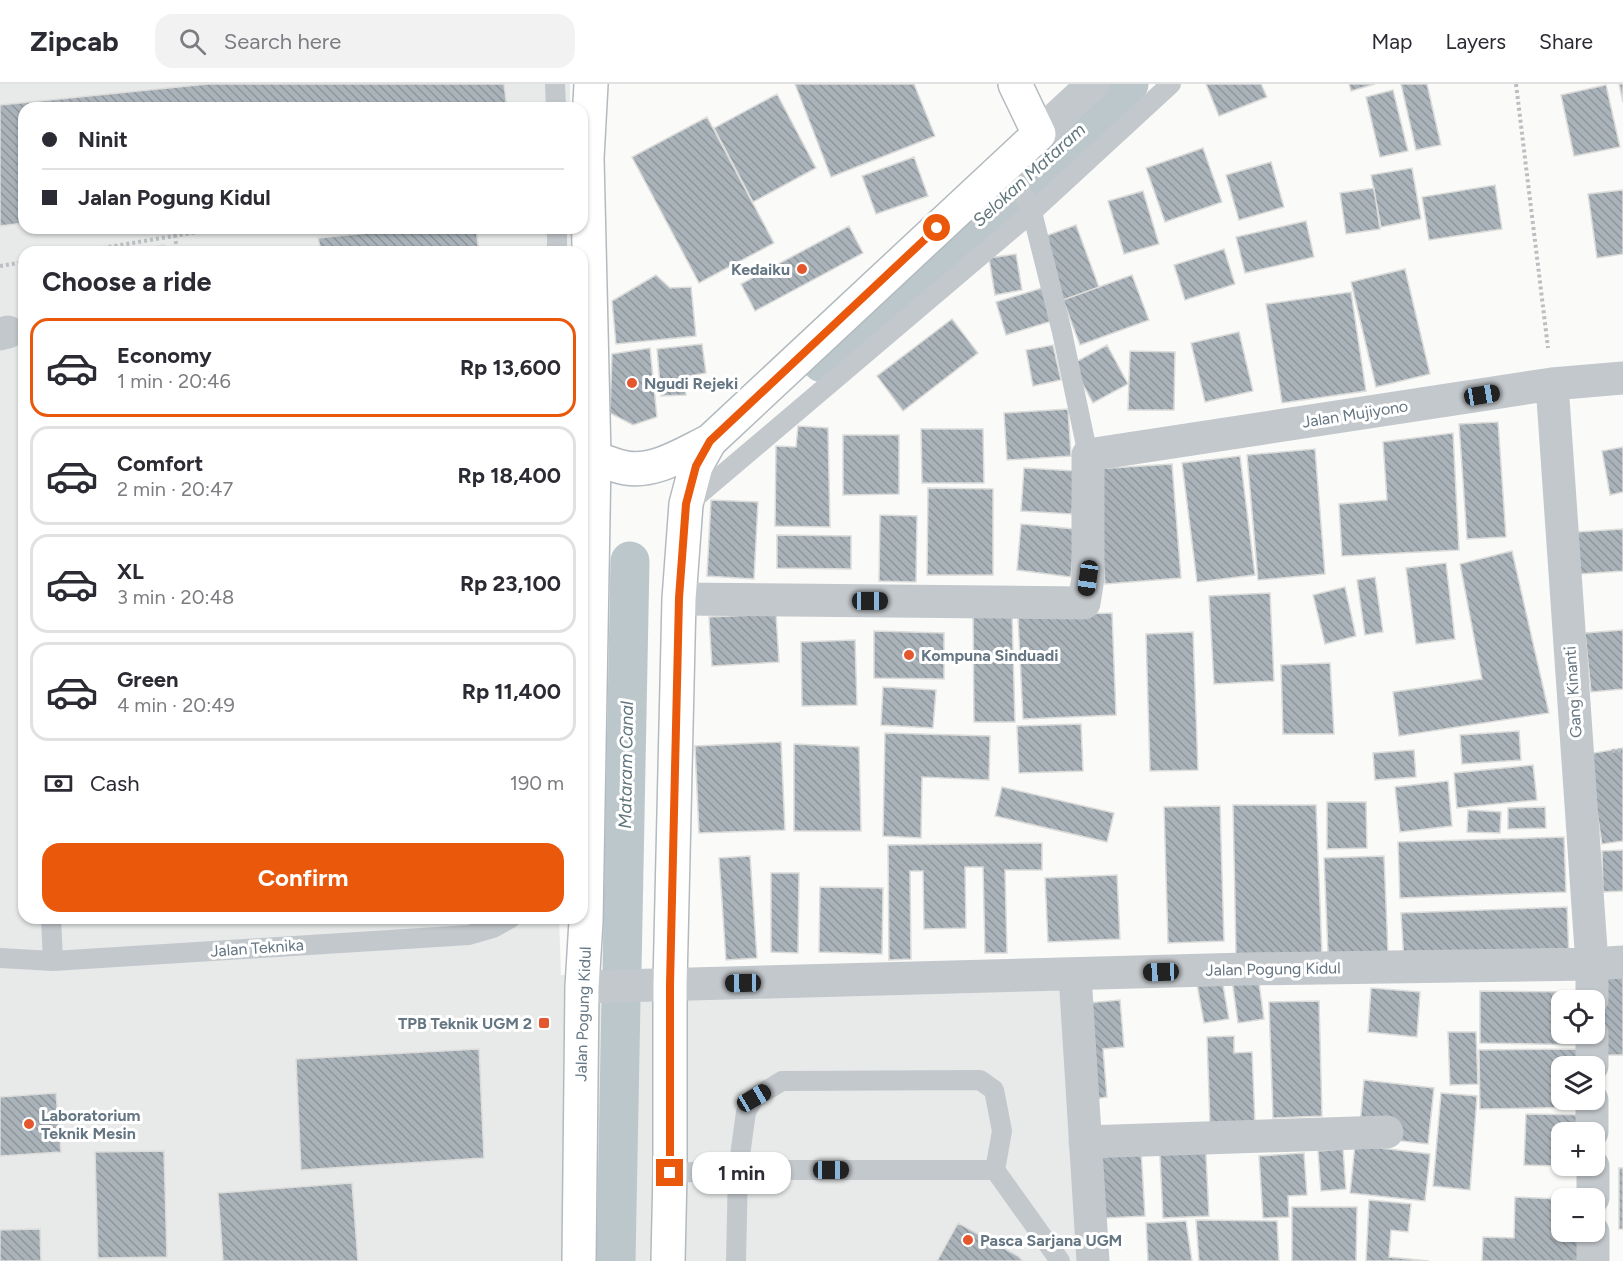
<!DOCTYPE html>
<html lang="en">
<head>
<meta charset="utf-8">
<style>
	body { margin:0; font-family:Figtree,sans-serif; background:#f2f2f3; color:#2b2b33; height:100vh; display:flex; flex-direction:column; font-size:22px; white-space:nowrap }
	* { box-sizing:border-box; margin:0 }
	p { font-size:20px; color:#7c7c81 }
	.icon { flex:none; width:33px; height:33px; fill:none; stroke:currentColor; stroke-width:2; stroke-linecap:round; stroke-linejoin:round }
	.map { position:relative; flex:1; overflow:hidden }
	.side { position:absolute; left:18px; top:162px; width:570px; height:678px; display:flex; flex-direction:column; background:#fff; border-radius:18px; box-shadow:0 2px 4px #0004 }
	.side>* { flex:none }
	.top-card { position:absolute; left:18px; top:18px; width:570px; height:132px; border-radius:18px; box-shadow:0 2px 4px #0004; display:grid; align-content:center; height:132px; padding:0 24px; background:#fff }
	.tools { position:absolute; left:1551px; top:906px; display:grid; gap:12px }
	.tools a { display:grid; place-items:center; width:54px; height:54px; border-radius:12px; background:#fff; box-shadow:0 2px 4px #0004; font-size:30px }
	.end { position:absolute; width:27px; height:27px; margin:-14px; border:8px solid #ea580c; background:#fff; box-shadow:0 0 0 3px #fff }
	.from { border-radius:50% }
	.bubble { position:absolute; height:42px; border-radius:18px; background:#fff; box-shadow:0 2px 4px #0004; font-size:20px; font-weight:700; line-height:42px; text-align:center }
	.car { position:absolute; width:18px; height:36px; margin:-18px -9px; border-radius:8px; box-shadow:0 0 4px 2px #0007; background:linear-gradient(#222 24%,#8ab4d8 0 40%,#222 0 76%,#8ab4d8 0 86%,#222 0) }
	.top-card b { display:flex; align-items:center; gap:21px; height:57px; font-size:22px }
	.top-card b+b { border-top:2px solid #e1e1e2 }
	.top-card i { width:15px; height:15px; background:#2b2b33 }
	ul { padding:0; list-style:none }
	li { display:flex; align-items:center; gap:18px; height:99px; margin:0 12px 9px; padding:0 12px; border:3px solid #e1e1e2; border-radius:18px }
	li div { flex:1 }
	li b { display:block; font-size:22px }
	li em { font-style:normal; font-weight:700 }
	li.on { border-color:#ea580c }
	li>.icon { width:54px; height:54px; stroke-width:1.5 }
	h2 { padding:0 24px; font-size:27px; line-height:72px }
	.pay { display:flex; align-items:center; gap:15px; height:66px; padding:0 24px; font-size:22px }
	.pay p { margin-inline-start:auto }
	.button { display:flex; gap:12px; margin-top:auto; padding:12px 24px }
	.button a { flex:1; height:69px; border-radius:18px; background:#ea580c; color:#fff; font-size:24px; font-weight:700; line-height:69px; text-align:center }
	header { display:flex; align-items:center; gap:36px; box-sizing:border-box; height:84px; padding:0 30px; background:#fff; border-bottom:2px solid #e1e1e2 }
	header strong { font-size:28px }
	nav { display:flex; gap:33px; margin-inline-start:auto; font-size:21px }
	.search { width:420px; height:54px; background:#f2f2f3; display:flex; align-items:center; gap:15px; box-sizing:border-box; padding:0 21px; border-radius:18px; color:#7c7c81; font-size:22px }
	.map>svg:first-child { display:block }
	.built { fill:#e8e9e9 }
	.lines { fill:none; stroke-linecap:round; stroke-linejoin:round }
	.canal { stroke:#bbc7cb; stroke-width:39 }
	.building { fill:url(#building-back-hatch); stroke:#dcdcda; stroke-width:1.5 }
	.secondary-casing { stroke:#b3babf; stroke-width:36 }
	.path { stroke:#bbbfc2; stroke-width:4; stroke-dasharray:3 3; stroke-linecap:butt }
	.lane { stroke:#c3c8cc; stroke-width:20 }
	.street { stroke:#c3c8cc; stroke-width:33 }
	.secondary { stroke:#fff; stroke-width:33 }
	.route { stroke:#ea580c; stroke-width:8 }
	.poi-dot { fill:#e4572e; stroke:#fff; stroke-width:2 }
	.labels { text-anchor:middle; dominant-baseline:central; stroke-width:6; stroke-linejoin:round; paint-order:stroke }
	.poi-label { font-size:16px; font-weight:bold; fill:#657683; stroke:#fff; text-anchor:start }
	.street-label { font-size:16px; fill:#657683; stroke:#fff }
	.water-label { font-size:18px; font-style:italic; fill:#60757c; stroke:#fff }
</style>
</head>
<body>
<header>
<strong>Zipcab</strong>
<div class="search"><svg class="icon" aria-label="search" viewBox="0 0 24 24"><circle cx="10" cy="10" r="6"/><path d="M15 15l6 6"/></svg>Search here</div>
<nav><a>Map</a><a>Layers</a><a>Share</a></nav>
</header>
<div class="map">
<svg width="1623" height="1177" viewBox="0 0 1623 1177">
	<defs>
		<pattern id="building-back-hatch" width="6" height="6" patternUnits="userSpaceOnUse" patternTransform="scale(1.5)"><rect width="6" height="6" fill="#aab3b9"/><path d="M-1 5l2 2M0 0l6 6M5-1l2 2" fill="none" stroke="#8e969c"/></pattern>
	</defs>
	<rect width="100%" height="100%" fill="#fafaf8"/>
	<path class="built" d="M0,0H570V24H24V144H571V168H24V834H559L561,891L625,890L1080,873L1097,1177H0Z"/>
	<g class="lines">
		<path class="canal" d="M822,279L1024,98L1129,0
			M622,886L630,477
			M616,1177L621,916"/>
	</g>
	<path class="building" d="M208,0H504L507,24H24V139L0,142V21Z
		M795,0H914L935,52L831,93Z
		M1206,0H1261L1267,13L1219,32Z
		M1349,0H1375L1351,7Z
		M1401,0H1427L1441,61L1416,66Z
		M1619,0H1623V18Z
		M1606,1L1620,63L1574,72L1561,11Z
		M1393,6L1408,67L1380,73L1366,13Z
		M777,10L816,84L753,118L714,44Z
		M707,33L774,159L699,199L632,73Z
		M1203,64L1222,118L1165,138L1146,84Z
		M914,73L928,112L876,130L862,92Z
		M1271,78L1284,123L1239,136L1226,91Z
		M1412,84L1421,135L1381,143L1371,91Z
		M1495,101L1502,145L1429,156L1422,113Z
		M1374,104L1380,145L1346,150L1340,109Z
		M1623,106V170L1597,174L1588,110Z
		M1143,107L1159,160L1124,170L1108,117Z
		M1306,137L1314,173L1245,189L1236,153Z
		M1076,141L1099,203L1063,216L1040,154Z
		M849,142L863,169L755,227L741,200Z
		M367,144H476L479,168H321L318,154L367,149Z
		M164,161L165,168H126Z
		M1224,165L1235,200L1185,216L1174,181Z
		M1016,170L1022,206L995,211L989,174Z
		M1405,185L1430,290L1376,303L1351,198Z
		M656,191L670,204L691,203L696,252L616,260L612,217Z
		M1132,191L1149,236L1080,261L1063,216Z
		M1042,204L1052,237L1006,251L996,218Z
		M1351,208L1366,307L1282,319L1266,220Z
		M952,235L978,269L903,327L877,292Z
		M1239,248L1253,307L1205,318L1191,259Z
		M702,260L706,289L684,293L686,311L661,312L657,265Z
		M1053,261L1061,296L1033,302L1026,266Z
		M1107,261L1128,300L1093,319L1072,280Z
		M650,264L657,333L633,341L610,329L612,270Z
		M1130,267L1175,268L1174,326H1128Z
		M1068,325L1071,372L1007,376L1004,329Z
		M1498,338L1506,453L1467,455L1459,340Z
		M798,342L828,344L830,443L775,442L776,362L796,363Z
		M921,345H983L984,399H922Z
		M1453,349L1459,466L1342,472L1339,420L1387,416L1383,358Z
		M843,351H899V410L843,411Z
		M1623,363V408L1610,411L1602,367Z
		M1315,365L1325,490L1258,496L1247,371Z
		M1240,372L1255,491L1197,498L1182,379Z
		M1172,380L1181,494L1105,500L1096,385Z
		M1024,384L1075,387L1072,430L1021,427Z
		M928,404L993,405V491H927Z
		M711,416L758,418L754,495L707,492Z
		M880,431L917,432L916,498L879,497Z
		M1021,440L1075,445L1071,493L1017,486Z
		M1623,445V487L1580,490L1577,448Z
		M777,451L851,452V485L777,484Z
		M1512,467L1549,629L1399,652L1393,608L1482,595L1460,480Z
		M1446,479L1455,555L1416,560L1406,484Z
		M1375,493L1383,548L1365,551L1357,496Z
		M1345,503L1356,552L1325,560L1313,511Z
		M1270,509L1274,597L1214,600L1209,512Z
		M973,529H1012L1015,638H974Z
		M1112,529L1116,631L1023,635L1018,532Z
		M776,530L779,578L712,582L709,533Z
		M1623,546V605L1591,608L1585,549Z
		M874,547L944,549V595L874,594Z
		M1193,548L1198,686L1150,687L1146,550Z
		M855,556L857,621L802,622L801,558Z
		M1330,579L1334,650H1283L1281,581Z
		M883,603L936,606L933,644L881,641Z
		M1081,640L1083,687L1019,689L1017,642Z
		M1519,647L1521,676L1462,680L1460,651Z
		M885,649L990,652L989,696L922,693L921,754L883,752Z
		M781,658L785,746L699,749L695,662Z
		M794,660L859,663L861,747H794Z
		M1623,664V757L1602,760L1588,670Z
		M1414,666L1416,693L1375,696L1373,669Z
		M1533,681L1537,716L1457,724L1454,689Z
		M1448,697L1452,742L1400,748L1395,703Z
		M1002,703L1114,729L1107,758L995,732Z
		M1327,718H1366L1367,764L1327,765Z
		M1233,721H1316L1322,871L1236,870Z
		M1220,722L1224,857L1168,859L1164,723Z
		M1545,723L1546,744L1508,745V724Z
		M1468,726L1501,728L1500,749L1467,748Z
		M1564,753L1566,808L1400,814L1398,758Z
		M1042,759V786H1005L1007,869H985L983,783H965L966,844L924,845L923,787H910L911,875L889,876L888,761Z
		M1623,766V807L1603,808L1602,767Z
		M750,772L757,874L726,876L719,774Z
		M1384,772L1388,868L1328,869L1324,774Z
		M771,789H799L798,869L771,868Z
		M1117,791L1120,855L1048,858L1045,794Z
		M820,803L883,804L882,870L819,868Z
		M1567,823L1569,873L1404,879L1401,829Z
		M1601,885H1623V971H1604Z
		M1221,890L1229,935L1204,939L1196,895Z
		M1258,892L1264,935L1238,939L1232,896Z
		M1371,904L1420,908L1417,953L1368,948Z
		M1480,907L1586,908V916H1562V950H1586V961L1480,959Z
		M1120,916L1124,963L1103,965L1107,1013L1095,1015L1087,919Z
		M1319,917L1322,1032L1273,1034L1269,918Z
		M1448,948H1476L1478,1000L1450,1001Z
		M1234,952V969L1252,968L1255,1039L1210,1041L1207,953Z
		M479,965L484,1074L301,1086L296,975Z
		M1587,965V982H1562V1016H1587L1588,1023L1480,1025L1479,966Z
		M1364,996L1434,1004L1428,1060L1359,1052Z
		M56,1009L61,1068L0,1072V1013Z
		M1441,1009L1477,1012L1470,1106L1433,1102Z
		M1526,1030L1591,1031L1590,1048H1562V1082L1590,1083L1524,1081Z
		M1140,1049L1145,1132L1105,1134L1099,1051Z
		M1205,1051L1209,1132L1163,1134L1159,1053Z
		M1355,1061L1430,1070L1425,1117L1350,1109Z
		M1343,1065L1346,1105L1321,1107L1318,1067Z
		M164,1067L167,1173L98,1174L95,1068Z
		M1304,1069L1307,1111L1288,1112L1289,1133L1263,1134L1259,1072Z
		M1619,1084H1623V1145H1619Z
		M352,1099L358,1177H223L218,1109Z
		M1515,1113L1562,1115V1148H1581L1580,1177H1482L1483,1153L1514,1154Z
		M1369,1116L1411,1120L1408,1148L1391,1146L1389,1173L1429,1177H1366Z
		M1292,1123H1357L1356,1177H1292Z
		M1196,1136L1277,1137L1279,1177H1199Z
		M1186,1137L1192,1177H1148L1146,1139Z
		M958,1139L1018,1172L1023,1177H937Z
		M40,1145L41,1177H0V1146Z"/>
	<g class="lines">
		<defs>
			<path id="secondary" d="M594,374C604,377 615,382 626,384C655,389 685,369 710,357
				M579,1177L582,903L586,837L594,374L587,74L591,0
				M668,1177L670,1089V900L679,515L686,420L696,382L710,357L1039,50L1015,0"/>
		</defs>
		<use href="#secondary" class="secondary-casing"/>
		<path class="path" d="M1516,0L1548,264
			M175,151L177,168
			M79,168L221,144
			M0,182L24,178
			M1612,667L1623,666"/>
		<path class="lane" d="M555,0L556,24
			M1007,79L1032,128L1062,248L1088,371
			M557,144V168
			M689,419L1032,128L1171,0
			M51,834L53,877
			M0,874L53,877L469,851L493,844L511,834
			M995,1086L1060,1177
			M670,1089L738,1086H995L1002,1047L994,1006L980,996L782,997L754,1014L746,1028L738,1086L736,1177"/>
		<path class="street" d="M1039,50L1093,0
			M0,250L8,248
			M1552,300L1592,880V916
			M679,515L1084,519L1088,494V371L1552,300L1623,294
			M1075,891L1093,1177
			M582,903L1246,885L1592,880L1623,878
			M1592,950V982
			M1592,1016V1048
			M1085,1058L1387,1048
			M1593,1082V1114
			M1593,1148V1177"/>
		<use href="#secondary" class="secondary"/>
	</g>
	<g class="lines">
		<path class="route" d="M670,1089V900L679,514L686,420L696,382L710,357L937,144"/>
	</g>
	<g class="poi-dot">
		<circle cx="802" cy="185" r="6"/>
		<circle cx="632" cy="299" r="6"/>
		<circle cx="909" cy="571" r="6"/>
		<rect x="538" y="933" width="12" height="12" rx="3"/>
		<circle cx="29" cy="1040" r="6"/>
		<circle cx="968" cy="1156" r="6"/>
	</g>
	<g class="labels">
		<g class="poi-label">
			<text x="790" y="185" text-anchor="end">Kedaiku</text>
			<text x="644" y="299">Ngudi Rejeki</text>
			<text x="921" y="571">Kompuna Sinduadi</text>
			<text x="532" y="939" text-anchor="end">TPB Teknik UGM 2</text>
			<text x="41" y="1031">Laboratorium<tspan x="41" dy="18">Teknik Mesin</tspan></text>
			<text x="980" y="1156">Pasca Sarjana UGM</text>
		</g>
		<g class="street-label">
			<text transform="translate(1355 330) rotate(-9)">Jalan Mujiyono</text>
			<text transform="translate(1573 608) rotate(-94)">Gang Kinanti</text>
			<text transform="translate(257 864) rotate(-4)">Jalan Teknika</text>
			<text transform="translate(1273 885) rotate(-1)">Jalan Pogung Kidul</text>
			<text transform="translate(583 930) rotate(-88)">Jalan Pogung Kidul</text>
		</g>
		<g class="water-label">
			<text transform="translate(1029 91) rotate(-42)">Selokan Mataram</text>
			<text transform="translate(626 681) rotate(-89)">Mataram Canal</text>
		</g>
	</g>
</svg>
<div class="tools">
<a><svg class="icon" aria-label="locate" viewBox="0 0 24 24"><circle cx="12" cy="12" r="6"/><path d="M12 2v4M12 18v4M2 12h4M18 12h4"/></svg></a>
<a><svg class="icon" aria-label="layers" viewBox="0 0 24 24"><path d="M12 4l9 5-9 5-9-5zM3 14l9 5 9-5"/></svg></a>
<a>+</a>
<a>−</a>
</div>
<i class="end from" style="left:937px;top:144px"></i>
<i class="end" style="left:670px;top:1089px"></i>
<div class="bubble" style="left:692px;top:1068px;width:99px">1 min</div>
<i class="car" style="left:1482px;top:311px;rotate:81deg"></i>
<i class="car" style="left:1088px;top:494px;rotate:188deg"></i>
<i class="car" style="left:870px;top:517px;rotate:90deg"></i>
<i class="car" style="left:1161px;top:888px;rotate:268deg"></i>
<i class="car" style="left:743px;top:899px;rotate:269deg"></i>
<i class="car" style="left:754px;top:1014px;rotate:60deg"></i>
<i class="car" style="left:831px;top:1086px;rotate:90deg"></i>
<div class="top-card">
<b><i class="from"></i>Ninit</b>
<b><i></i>Jalan Pogung Kidul</b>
</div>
<section class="side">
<h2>Choose a ride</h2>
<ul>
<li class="on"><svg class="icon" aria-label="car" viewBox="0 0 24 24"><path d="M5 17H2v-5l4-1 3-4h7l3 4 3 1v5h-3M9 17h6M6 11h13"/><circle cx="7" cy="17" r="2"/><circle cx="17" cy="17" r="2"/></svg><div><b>Economy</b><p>1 min · 20:46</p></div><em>Rp 13,600</em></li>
<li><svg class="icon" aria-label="car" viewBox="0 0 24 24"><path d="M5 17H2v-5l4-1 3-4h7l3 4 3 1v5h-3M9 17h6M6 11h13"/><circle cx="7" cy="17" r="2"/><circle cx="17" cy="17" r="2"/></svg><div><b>Comfort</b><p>2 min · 20:47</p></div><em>Rp 18,400</em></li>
<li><svg class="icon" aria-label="car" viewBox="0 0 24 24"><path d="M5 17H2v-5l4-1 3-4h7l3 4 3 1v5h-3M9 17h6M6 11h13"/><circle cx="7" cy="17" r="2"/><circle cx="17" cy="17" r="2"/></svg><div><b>XL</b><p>3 min · 20:48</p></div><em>Rp 23,100</em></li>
<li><svg class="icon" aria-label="car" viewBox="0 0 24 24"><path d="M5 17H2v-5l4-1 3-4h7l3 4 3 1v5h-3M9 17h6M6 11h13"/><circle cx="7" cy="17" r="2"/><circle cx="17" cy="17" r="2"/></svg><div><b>Green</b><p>4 min · 20:49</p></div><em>Rp 11,400</em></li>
</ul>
<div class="pay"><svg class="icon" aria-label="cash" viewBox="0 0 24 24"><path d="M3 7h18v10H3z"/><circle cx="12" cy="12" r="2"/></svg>Cash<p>190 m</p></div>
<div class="button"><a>Confirm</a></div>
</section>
</div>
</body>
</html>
